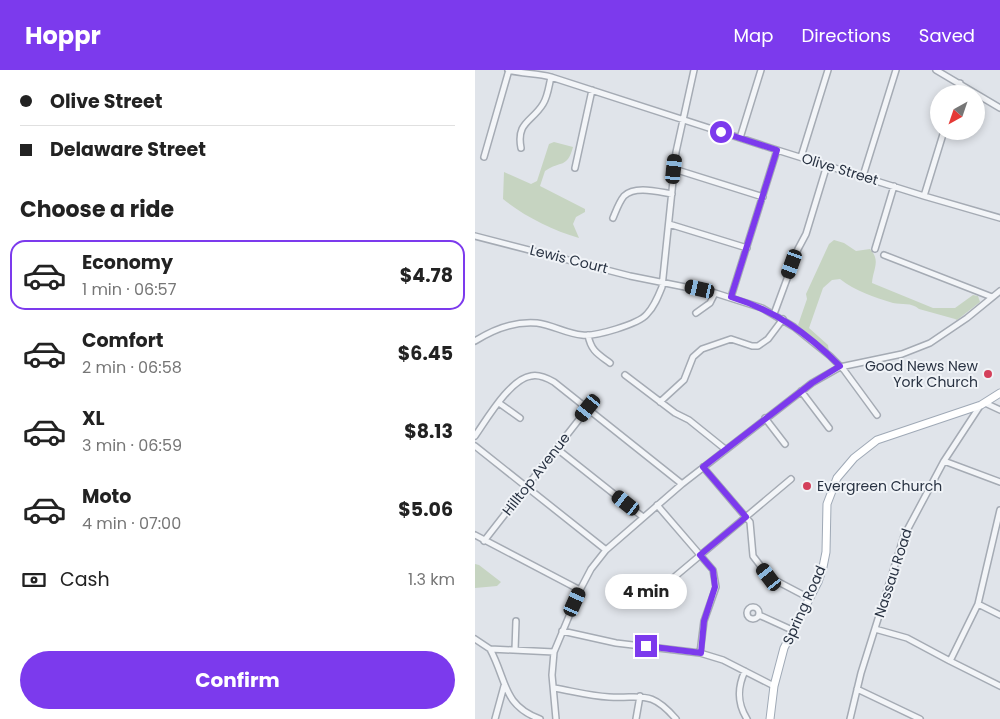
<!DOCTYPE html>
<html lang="en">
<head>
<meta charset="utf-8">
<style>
	body { margin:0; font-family:Poppins,sans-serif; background:#f6f6f6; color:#222; height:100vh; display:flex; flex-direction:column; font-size:19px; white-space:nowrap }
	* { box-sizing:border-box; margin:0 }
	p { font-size:16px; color:#767676 }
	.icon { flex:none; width:28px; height:28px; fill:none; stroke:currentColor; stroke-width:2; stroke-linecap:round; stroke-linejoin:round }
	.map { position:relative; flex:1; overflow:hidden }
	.side { display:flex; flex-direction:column; background:#fff; width:475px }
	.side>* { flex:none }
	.top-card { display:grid; align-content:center; height:110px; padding:0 20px; background:#fff }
	.needle { width:32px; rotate:220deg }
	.buttons { position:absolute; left:455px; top:15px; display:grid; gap:10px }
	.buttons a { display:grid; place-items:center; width:55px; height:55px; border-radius:50%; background:#fff; box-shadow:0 2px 8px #0003; font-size:25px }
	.end { position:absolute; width:22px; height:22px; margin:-11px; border:6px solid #7c3aed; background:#fff; box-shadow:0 0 0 2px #fff }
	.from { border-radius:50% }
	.bubble { position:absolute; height:35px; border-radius:18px; background:#fff; box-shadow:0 2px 8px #0003; font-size:16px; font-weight:700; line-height:35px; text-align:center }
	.car { position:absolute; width:15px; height:30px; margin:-15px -8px; border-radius:6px; box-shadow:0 0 4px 1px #0007; background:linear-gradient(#222 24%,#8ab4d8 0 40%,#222 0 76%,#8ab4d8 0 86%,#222 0) }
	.top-card b { display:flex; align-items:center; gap:18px; height:48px; font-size:19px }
	.top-card b+b { border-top:1px solid #e0e0e0 }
	.top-card i { width:12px; height:12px; background:#222 }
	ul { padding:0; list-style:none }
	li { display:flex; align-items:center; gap:15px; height:70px; margin:0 10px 8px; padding:0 10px; border:2px solid transparent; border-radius:15px }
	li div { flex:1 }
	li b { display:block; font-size:19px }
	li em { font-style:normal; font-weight:700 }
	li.on { border-color:#7c3aed }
	li>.icon { width:45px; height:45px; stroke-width:1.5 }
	h2 { padding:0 20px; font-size:22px; line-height:60px }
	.pay { display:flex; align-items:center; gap:12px; height:55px; padding:0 20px; font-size:19px }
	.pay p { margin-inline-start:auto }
	.button { display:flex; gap:10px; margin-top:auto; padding:10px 20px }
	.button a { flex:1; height:58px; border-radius:30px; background:#7c3aed; color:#fff; font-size:20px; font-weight:700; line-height:58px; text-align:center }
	header { display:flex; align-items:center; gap:30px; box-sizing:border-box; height:70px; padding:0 25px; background:#7c3aed; color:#fff }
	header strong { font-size:24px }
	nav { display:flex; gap:28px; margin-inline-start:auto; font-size:18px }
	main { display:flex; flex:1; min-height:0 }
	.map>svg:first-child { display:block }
	.green { fill:#c6d4c1 }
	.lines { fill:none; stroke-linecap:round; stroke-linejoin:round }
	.minor-casing { stroke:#a5abb4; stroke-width:8 }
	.major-casing { stroke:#9fa9b6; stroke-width:9 }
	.minor { stroke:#f3f5f8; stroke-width:5 }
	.major { stroke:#fff; stroke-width:7 }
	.route { stroke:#7c3aed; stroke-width:6 }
	.poi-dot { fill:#d4405b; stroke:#f0f3f7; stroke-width:2 }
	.labels { text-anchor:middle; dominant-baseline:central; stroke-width:4; stroke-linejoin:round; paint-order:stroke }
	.street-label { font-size:14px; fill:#283242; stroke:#f0f3f7 }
	.poi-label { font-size:14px; fill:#283242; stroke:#f0f3f7; text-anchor:end }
</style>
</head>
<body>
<header>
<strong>Hoppr</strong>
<nav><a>Map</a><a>Directions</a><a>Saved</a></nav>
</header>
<main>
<section class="side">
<div class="top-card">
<b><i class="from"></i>Olive Street</b>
<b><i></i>Delaware Street</b>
</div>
<h2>Choose a ride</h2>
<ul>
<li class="on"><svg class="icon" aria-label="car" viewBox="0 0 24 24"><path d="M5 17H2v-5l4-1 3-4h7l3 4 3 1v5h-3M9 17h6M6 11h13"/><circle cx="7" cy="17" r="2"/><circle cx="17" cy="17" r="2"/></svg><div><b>Economy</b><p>1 min · 06:57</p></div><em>$4.78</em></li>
<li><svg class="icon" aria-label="car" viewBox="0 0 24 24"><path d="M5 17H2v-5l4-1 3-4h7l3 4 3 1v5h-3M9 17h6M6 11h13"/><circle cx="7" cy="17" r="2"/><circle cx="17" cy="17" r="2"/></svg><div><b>Comfort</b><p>2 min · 06:58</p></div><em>$6.45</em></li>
<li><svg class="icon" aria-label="car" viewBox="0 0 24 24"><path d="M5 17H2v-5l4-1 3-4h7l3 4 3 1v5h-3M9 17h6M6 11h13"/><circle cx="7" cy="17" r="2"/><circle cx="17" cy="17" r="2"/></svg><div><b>XL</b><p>3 min · 06:59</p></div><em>$8.13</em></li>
<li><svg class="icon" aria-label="car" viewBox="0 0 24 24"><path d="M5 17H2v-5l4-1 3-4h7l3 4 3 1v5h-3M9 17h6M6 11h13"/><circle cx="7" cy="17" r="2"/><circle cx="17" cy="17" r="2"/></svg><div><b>Moto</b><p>4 min · 07:00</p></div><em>$5.06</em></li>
</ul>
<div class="pay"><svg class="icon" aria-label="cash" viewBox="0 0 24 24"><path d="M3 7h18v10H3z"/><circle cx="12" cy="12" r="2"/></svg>Cash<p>1.3 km</p></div>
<div class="button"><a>Confirm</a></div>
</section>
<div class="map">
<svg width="525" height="649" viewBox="0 0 525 649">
	<rect width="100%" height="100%" fill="#e0e4ea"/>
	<path class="green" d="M79,72L98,77C92,99 86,90 70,101L65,116L110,139V142L101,147L98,154L104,168C77,160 49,146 28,129L29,102L56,114L62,111L74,74Z
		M359,170L369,173L381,181L395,179C406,191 398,199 397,213L458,238H480L498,225L503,226L505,232L482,250L480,249L444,239C436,232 427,235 418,233C399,227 380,221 365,209L357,210L348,218L334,258L353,275L354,282L323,255L332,229L331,224L354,174Z
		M0,494L4,495L26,512L22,516L0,518Z"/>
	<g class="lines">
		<defs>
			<path id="minor" d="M33,0C47,4 62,3 76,7L302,80L449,126L525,148
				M461,0L525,38
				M481,24L485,13
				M265,68L286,0
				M46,78C41,52 57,52 68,34C73,26 74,15 76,7
				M9,87L34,0
				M326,87L353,0
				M100,98L117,20
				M199,99L288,127
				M388,106L421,0
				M449,126L469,61
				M138,148C141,141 144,132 149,126C160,115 184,122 197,124
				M194,154L272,178
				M0,166L155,206L240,223L287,238L319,257L355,286L369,300L402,345
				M400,179L419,116
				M409,185L517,227
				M256,227L302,80
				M221,243L235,233L240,223
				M299,244L323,179L331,164L352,95
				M113,265C116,281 123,284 135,293
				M0,271C19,259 39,251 62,253C78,255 92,264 107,265C120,267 164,254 172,244C179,237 183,227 187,217L201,82L219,0
				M150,305L200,343L214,350L250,379
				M326,321L354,358
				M185,332L209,310L218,287L227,279L256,269L277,276H283L293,269L308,249
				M24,333L45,348
				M510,333L525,340
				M290,348L310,374
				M0,366C12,349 35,309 56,306C64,304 72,308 79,312L207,414
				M0,376L131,480
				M81,378L168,447
				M469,391L525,412
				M228,397L275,452L278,486L294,507L334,528
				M182,435L238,500L241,517L229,551L225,583
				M0,465L105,520
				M9,471L113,338
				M178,525L316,409
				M503,534L525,545
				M272 543a6 6 0 1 1 12 0a6 6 0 1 1-12 0Z
				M284,545L317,560
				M400,559L432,568L475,591L525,616
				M87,561L141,573L225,583L248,590L299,616
				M0,569L15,579L79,582
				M15,579C32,610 27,635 65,649
				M40,580L41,551
				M475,591L503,534L525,440
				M270,601C262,618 262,633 272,649
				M79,618C97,621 115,626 134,627C167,629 175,619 201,649
				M382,619L445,649
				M20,649L29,616
				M81,649L77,605L79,582L105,520L116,499L131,480L207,414L337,313L365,297L427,284L455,273L492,248L525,221
				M161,649L165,626
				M375,649L386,603L429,466L469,391L505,336"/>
			<path id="major" d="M295,649L299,616L309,578L343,512L348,497L351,482L352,434L362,408L379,388L402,370L506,335L525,323"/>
		</defs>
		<use href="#minor" class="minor-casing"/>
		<use href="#major" class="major-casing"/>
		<use href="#minor" class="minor"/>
		<use href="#major" class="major"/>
	</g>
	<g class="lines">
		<path class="route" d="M171,576L226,583L229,551L240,517L238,500L225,485L271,447L228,397L337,313L365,296C332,263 301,241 256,227L302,80L246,62"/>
	</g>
	<g class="poi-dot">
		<circle cx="513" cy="304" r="5"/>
		<circle cx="332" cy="416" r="5"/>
	</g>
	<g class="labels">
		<g class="street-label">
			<text transform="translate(365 99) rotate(17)">Olive Street</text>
			<text transform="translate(94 189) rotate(14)">Lewis Court</text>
			<text transform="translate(61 404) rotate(-52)">Hilltop Avenue</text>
			<text transform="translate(418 503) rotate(-72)">Nassau Road</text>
			<text transform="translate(329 535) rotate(-66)">Spring Road</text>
		</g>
		<g class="poi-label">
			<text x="503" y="296">Good News New<tspan x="503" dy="16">York Church</tspan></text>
			<text x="342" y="416" text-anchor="start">Evergreen Church</text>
		</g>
	</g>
</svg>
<div class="buttons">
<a><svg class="needle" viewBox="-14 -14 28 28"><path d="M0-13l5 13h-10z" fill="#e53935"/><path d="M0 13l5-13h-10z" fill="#767676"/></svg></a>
</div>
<i class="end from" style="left:246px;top:62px"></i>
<i class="end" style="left:171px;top:576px"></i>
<div class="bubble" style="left:130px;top:504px;width:82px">4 min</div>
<i class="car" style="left:199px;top:99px;rotate:6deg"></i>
<i class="car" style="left:317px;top:194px;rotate:200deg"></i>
<i class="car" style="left:225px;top:219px;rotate:283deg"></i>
<i class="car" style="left:113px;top:338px;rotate:219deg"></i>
<i class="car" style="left:151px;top:433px;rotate:308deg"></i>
<i class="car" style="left:294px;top:507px;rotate:323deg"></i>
<i class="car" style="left:100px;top:532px;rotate:24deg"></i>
</div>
</main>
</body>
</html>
